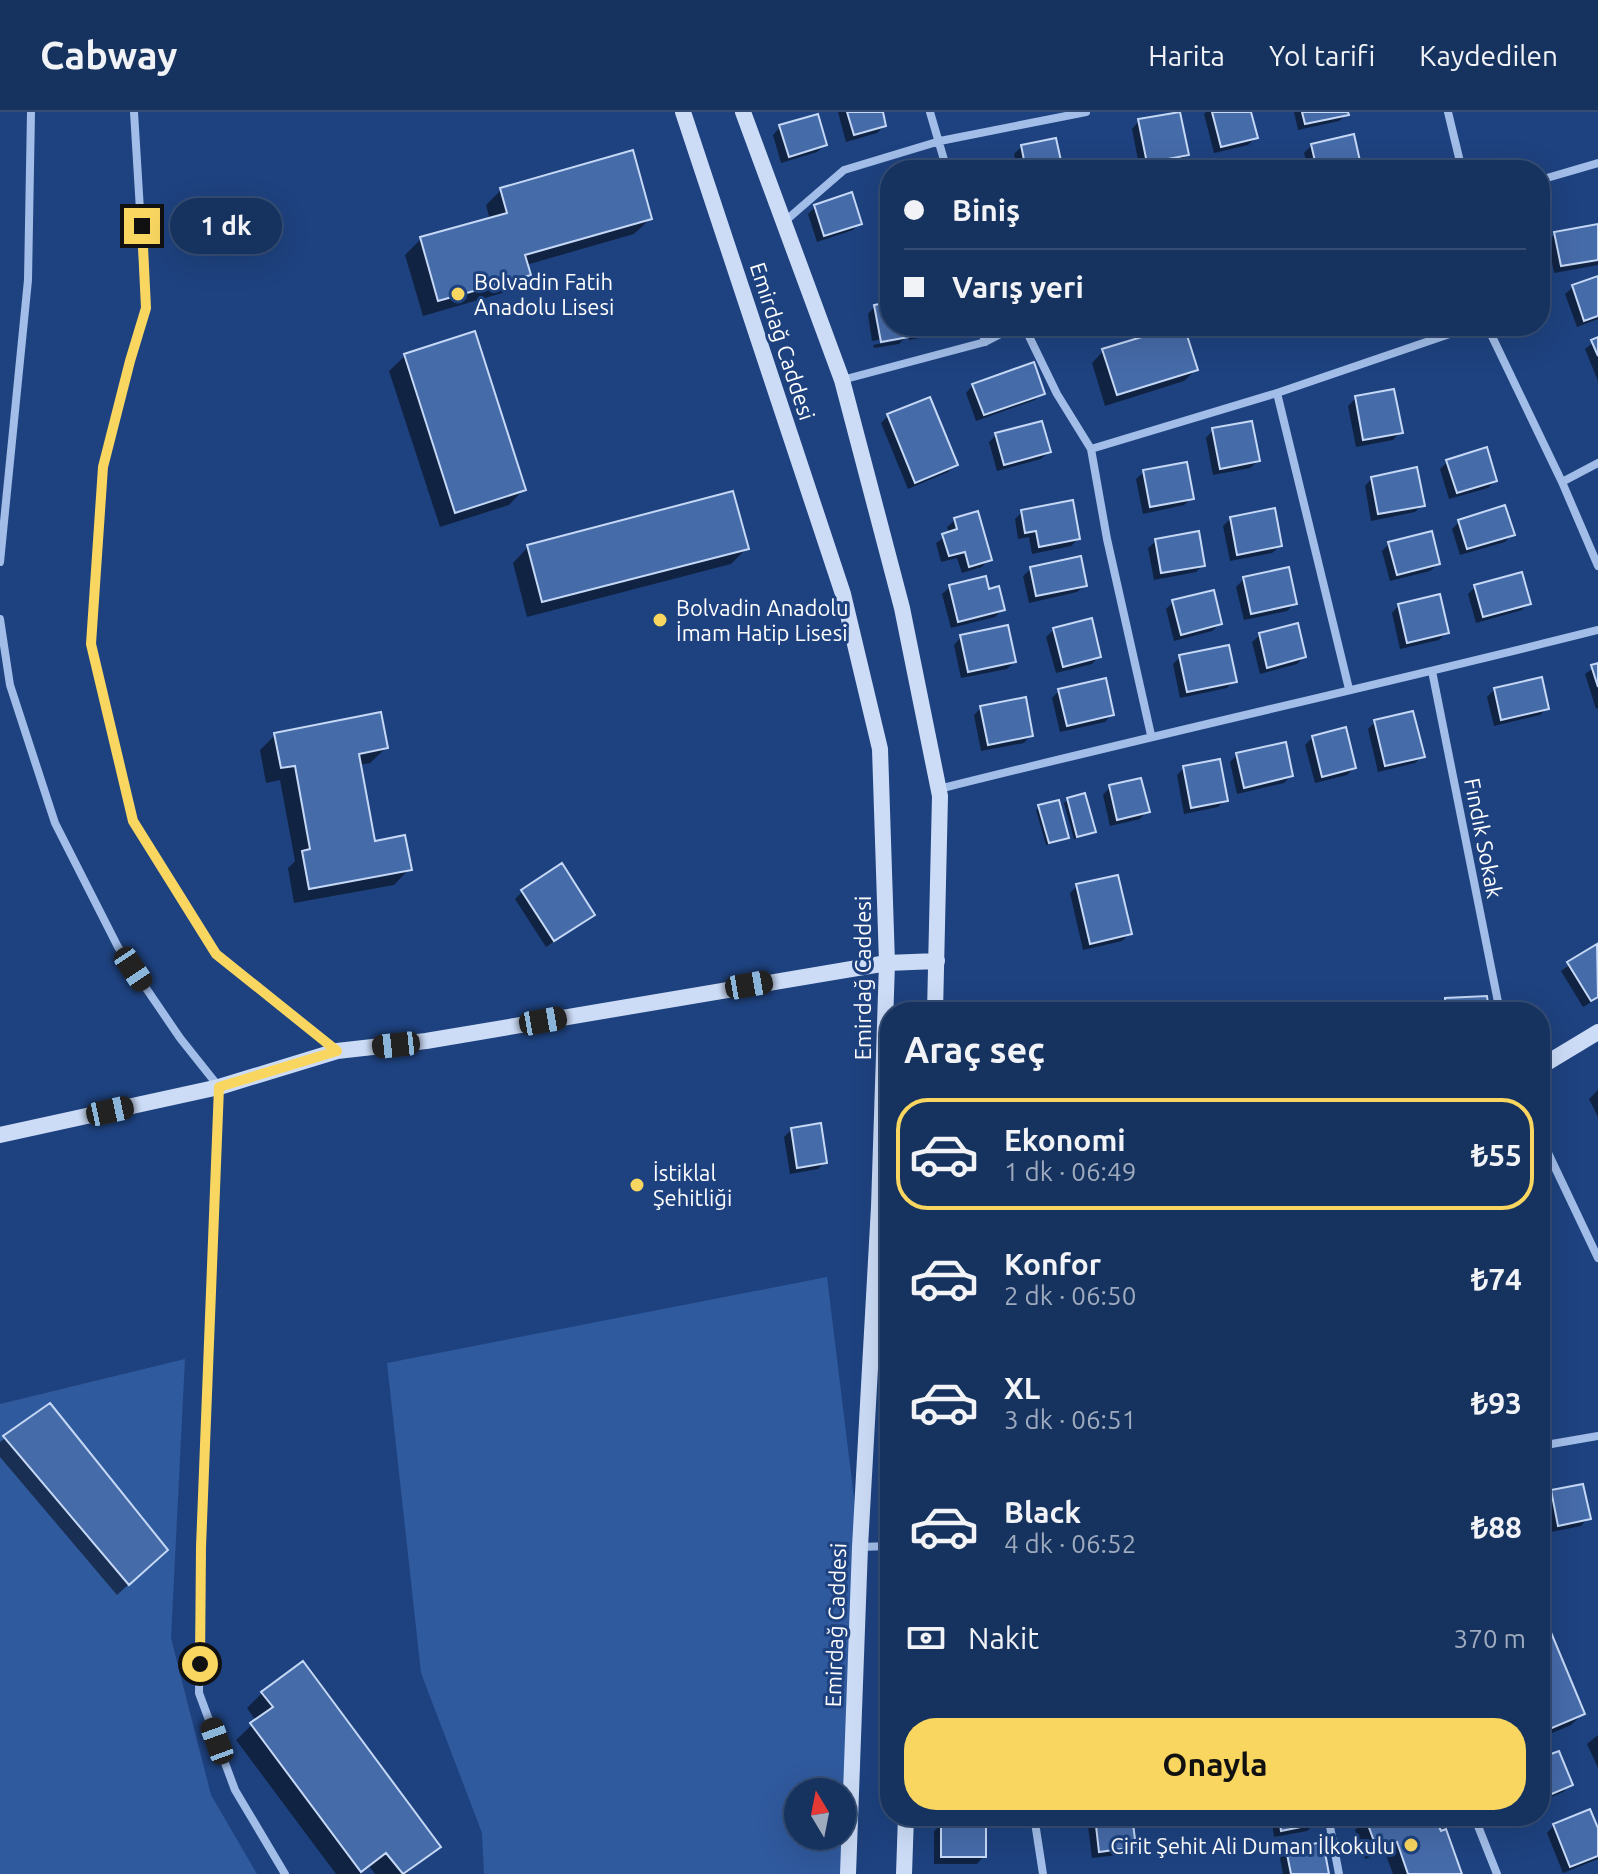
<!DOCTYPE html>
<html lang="tr">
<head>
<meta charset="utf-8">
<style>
	body { margin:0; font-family:Ubuntu,sans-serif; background:#1f3a65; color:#f1f3f6; height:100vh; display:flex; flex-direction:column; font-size:30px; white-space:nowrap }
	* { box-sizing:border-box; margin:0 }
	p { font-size:26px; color:#9eaabd }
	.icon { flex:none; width:44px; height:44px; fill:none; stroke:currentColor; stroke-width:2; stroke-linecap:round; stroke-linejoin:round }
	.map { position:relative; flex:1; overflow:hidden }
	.panel { position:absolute; left:880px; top:890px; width:670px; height:824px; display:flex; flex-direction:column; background:#16325f; border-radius:32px; box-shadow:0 8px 32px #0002,0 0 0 2px #354d74 }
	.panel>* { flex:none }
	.guide { position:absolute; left:880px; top:48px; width:670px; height:176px; border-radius:32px; box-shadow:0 8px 32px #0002,0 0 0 2px #354d74; display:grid; align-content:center; height:176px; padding:0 24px; background:#16325f }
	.needle { width:52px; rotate:350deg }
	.buttons { position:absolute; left:784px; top:1666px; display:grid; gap:16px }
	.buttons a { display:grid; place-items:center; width:72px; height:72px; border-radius:50%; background:#16325f; box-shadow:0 8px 32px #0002,0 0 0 2px #354d74; font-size:40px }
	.end { position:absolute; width:36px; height:36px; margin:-18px; border:10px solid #f8d660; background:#111; box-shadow:0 0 0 4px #111 }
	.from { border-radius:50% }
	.bubble { position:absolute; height:56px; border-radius:28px; background:#16325f; box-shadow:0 8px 32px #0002,0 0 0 2px #354d74; font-size:26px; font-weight:700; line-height:56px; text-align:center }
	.car { position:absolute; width:24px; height:48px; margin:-24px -12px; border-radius:10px; box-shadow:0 0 6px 2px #0007; background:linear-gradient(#222 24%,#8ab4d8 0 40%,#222 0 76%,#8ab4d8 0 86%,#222 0) }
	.guide b { display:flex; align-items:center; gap:28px; height:76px; font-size:30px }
	.guide b+b { border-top:2px solid #354d74 }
	.guide i { width:20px; height:20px; background:#f1f3f6 }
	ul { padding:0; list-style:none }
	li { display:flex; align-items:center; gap:24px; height:112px; margin:0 16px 12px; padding:0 8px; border:4px solid transparent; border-radius:32px }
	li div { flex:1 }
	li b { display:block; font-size:30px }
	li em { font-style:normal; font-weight:700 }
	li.on { border-color:#f8d660 }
	li>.icon { width:72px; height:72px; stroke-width:1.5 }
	h2 { padding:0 24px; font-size:36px; line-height:96px }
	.pay { display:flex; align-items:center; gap:20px; height:88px; padding:0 24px; font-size:30px }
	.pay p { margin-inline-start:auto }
	.action { display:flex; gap:16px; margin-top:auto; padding:16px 24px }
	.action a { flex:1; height:92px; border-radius:32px; background:#f8d660; color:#111; font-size:32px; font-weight:700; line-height:92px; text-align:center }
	header { display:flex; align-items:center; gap:48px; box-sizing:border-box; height:112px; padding:0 40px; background:#16325f; border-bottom:2px solid #354d74 }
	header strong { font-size:38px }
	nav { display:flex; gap:44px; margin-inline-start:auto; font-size:28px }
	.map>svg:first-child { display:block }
	.green { fill:#305a9e; fill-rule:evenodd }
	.shadow { fill:#0007 }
	.building { fill:#466ba9; stroke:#c5d8f6; stroke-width:2 }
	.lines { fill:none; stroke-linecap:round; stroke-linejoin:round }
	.street { stroke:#a1bde8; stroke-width:8 }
	.secondary { stroke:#ccdcf7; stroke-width:16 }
	.route { stroke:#f8d660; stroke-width:10 }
	.poi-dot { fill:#f8d660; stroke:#1e427f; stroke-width:3 }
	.labels { text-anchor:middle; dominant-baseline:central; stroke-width:6; stroke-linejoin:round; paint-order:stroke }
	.poi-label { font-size:22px; fill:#fff; stroke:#1e427f; text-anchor:start }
	.street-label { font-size:22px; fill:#fff; stroke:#1e427f }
</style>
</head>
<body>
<header>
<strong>Cabway</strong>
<nav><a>Harita</a><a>Yol tarifi</a><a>Kaydedilen</a></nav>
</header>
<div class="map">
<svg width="1598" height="1762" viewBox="0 0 1598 1762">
	<rect width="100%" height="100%" fill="#1e427f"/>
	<path class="green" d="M827,1165L860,1435L851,1762H484L482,1721L421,1561L387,1251ZM798,1680H842V1724H798Z
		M185,1247L171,1526L211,1683L257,1762H0V1292Z"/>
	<path class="shadow" d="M838,0H881L884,14L877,21L846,30Z
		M1206,0H1249L1256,25L1248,33L1214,41L1204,2Z
		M1294,0H1346L1347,2L1339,9L1298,18Z
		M1139,9L1187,43L1179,50L1140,58L1132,17Z
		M780,15L825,33L817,40L781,51L773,23Z
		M1312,33L1360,58H1309L1304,41Z
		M1022,34L1061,58H1017L1014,42Z
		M501,78L650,107L634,122L526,153L529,162L513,178L423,204L405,143L421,127L490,108L486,93Z
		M815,95L860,111L853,118L817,130L808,102Z
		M1598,114V153L1554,161L1548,129L1555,122Z
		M1598,166V207L1577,215L1565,182L1573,175Z
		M890,192V214L947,215L939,222L909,228L908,223L899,232L874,236L873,233L901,228V224L872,229L868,202L875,194Z
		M1598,227V269L1585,237Z
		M1103,239L1196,258L1184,269L1105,294L1092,251Z
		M405,244L524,377L509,393L440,415L389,259Z
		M973,273L1042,281L1035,288L976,309L966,281Z
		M1356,286L1400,320L1393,328L1356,335L1348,294Z
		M888,304L956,353L948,360L908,377L881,311Z
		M1213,318L1258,349L1250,356L1213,363L1206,326Z
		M996,323L1049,340L1041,347L997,359L989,330Z
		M1447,350L1495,369L1488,376L1449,387L1440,357Z
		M1144,360L1192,386L1184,393L1143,402L1136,367Z
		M1372,366L1423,393L1415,400L1371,409L1365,374Z
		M1022,400L1078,427L1071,434L1032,442L1029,425L1018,427L1015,407Z
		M1230,407L1280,434L1272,441L1230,449L1223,414Z
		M955,408L989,447L982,455L962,461L957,446L941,450L936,431L949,422L947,415Z
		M1459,410L1512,422L1505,430L1460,443L1452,417Z
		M1156,429L1203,453L1196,460L1154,468L1148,436Z
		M1389,432L1438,452L1430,459L1390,469L1382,439Z
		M528,435L747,436L731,452L527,505L513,451Z
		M1031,457L1085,473L1077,480L1029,491L1023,464Z
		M1244,467L1295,491L1287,499L1244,508L1236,475Z
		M950,475L987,479L1003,497L995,505L951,516L942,482Z
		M1475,475L1529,491L1522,498L1476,511L1468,482Z
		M1173,490L1220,512L1212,519L1174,529L1166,497Z
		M1399,493L1447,520L1439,528L1400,537L1392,501Z
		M1054,518L1099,544L1092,552L1056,561L1046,525Z
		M1260,523L1304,545L1297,552L1260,562L1252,530Z
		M961,525L1014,550L1007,557L961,566L954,533Z
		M1180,545L1234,569L1227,576L1180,586L1173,552Z
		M1598,553V596L1596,597L1585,562Z
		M1495,577L1547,596L1540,603L1494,614L1487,585Z
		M1059,579L1112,602L1105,610L1060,620L1052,586Z
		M981,596L1031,623L1024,631L981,639L974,603Z
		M1375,610L1422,644L1415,651L1378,660L1368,617Z
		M275,623L386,636L370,651L359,653L373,731L409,757L394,773L294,791L288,756L295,749L280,668L266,671L260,638Z
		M1313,625L1354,656L1347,663L1315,671L1305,633Z
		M1237,643L1291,664L1284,671L1237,682L1230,650Z
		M1184,656L1226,688L1218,695L1184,702L1177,663Z
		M1110,675L1147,699L1140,707L1110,714L1103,683Z
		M1068,688L1093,719L1090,722L1074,727L1064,691Z
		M1039,695L1067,725L1064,728L1046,733L1036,698Z
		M1077,774L1130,821L1122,829L1083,838L1070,781Z
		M522,780L592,803L546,835L515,787Z
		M1596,835L1598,886L1583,895L1561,859Z
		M1446,888L1487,900H1439L1438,895Z
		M1598,978V1005L1589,987Z
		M792,1017L825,1050L818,1057L790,1062L784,1025Z
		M50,1294L154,1449L117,1483L0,1345V1330Z
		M1552,1380L1588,1406L1581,1414L1551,1420L1544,1387Z
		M1540,1510L1583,1602L1571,1613L1540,1626Z
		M262,1581L438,1734L406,1762H375L370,1755L360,1762H336L236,1628L256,1609L247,1596Z
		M1598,1623V1656L1587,1632Z
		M1540,1649L1571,1673L1563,1680L1540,1690Z
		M1115,1704H1130L1134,1734L1126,1742L1092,1746L1088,1714L1096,1707Z
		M1271,1704H1313L1314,1712L1307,1719L1274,1725Z
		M1373,1704H1427L1460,1762H1393L1385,1740L1365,1747L1355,1718L1366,1707Z
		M942,1712L984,1744L977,1752H934V1719Z
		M1554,1713L1598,1721V1747L1563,1761L1547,1721Z
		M1287,1738L1327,1762H1283L1280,1746Z"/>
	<path class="building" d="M847,0H883L886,14L854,23Z
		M1180,0L1189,43L1147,51L1138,7Z
		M1212,0H1251L1258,26L1221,35Z
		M1302,0H1348L1349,3L1305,12Z
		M818,2L827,33L789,45L779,13Z
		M1354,22L1362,58H1317L1311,32Z
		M1056,26L1063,58H1026L1021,33Z
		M633,38L652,107L525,143L531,163L438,189L420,125L507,101L500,76Z
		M852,80L862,112L824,124L814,93Z
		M1598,112V148L1561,154L1554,120Z
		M1598,164V204L1584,209L1572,173Z
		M890,190V214H907L909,225L881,230L874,193Z
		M915,214H949V216L916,222Z
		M1178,214H1184L1198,258L1117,283L1102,237Z
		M475,219L526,378L455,401L404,242Z
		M1598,225V244L1591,228Z
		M1034,250L1045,282L984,303L972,272Z
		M1394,277L1403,321L1363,328L1355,284Z
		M930,285L958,353L915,371L887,302Z
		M1042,309L1051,340L1004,353L995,321Z
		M1252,309L1260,349L1220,357L1212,316Z
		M1487,335L1497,369L1457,381L1446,348Z
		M1187,350L1194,387L1150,395L1143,358Z
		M1417,355L1425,394L1378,402L1371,365Z
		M733,379L749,437L542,490L527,433Z
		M1073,388L1080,427L1039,435L1036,419L1025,421L1021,398Z
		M1505,393L1515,423L1467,437L1458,408Z
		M1275,396L1282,434L1237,443L1230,405Z
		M978,399L992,448L969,455L965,440L949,444L942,422L957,417L954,406Z
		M1199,419L1205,454L1161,461L1155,427Z
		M1432,419L1440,452L1397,463L1388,430Z
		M1081,444L1087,474L1036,484L1030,455Z
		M1289,455L1297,492L1251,502L1243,465Z
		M1522,460L1531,492L1483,505L1474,473Z
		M986,464L989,477L999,474L1005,498L958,510L949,473Z
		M1214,478L1222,512L1181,523L1172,488Z
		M1440,482L1449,521L1407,531L1398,492Z
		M1092,506L1101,545L1063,555L1053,516Z
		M1298,511L1306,545L1267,556L1259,521Z
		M1008,513L1016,550L968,560L960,523Z
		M1229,533L1237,570L1187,580L1179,543Z
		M1598,551V575L1591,553Z
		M1542,565L1549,597L1501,608L1494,576Z
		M1106,566L1114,603L1067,614L1058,577Z
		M1026,585L1033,624L988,633L980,594Z
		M1413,599L1425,645L1385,654L1374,608Z
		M381,600L388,636L359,642L375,729L405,723L412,758L309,777L302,739L310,737L295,654L281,656L274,621Z
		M1346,615L1356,656L1322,665L1312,624Z
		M1286,630L1293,664L1244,676L1236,641Z
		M1220,647L1228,689L1191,696L1183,654Z
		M1141,666L1150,700L1117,708L1109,673Z
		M1085,681L1096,720L1077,725L1067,686Z
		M1059,688L1069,726L1049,731L1038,693Z
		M562,751L595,803L554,829L521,778Z
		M1118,763L1132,822L1090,832L1076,772Z
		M1597,832L1598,885L1591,889L1567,850Z
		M1487,884L1489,900H1446L1445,886Z
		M821,1011L827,1051L797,1056L791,1016Z
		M50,1291L168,1438L129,1473L3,1324Z
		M1583,1372L1591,1407L1558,1414L1551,1378Z
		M1545,1506L1585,1602L1540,1621V1508Z
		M303,1549L441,1735L403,1762L386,1741L361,1760L250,1611L273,1595L261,1580Z
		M1559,1639L1573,1673L1540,1687V1646Z
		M1590,1697L1598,1716V1744L1570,1755L1553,1712Z
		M1132,1704L1136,1735L1099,1740L1095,1705Z
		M1279,1704H1315L1316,1712L1281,1719Z
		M1429,1704L1432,1712L1437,1710L1441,1719L1446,1717L1462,1762H1408L1397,1730L1377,1737L1365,1705Z
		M986,1709V1745H941V1710Z
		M1323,1730L1329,1762H1291L1286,1737Z"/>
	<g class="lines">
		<path class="street" d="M134,0L146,196L130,249L103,355L91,532L133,709L216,842L336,939
			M930,0L947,58
			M1448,0L1462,58
			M1540,68L1598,51
			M784,110L844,58L940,29L1086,0
			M981,214L985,230
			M1024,214L1057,282L1091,337L1107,427L1151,623
			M1487,214L1562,370L1598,454
			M842,268L985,230L1016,214
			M1277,281L1349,577
			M1091,337L1277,281L1473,214
			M1562,370L1598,351
			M0,450L28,168L31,0
			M0,507L10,573L55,711L118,835L180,926L219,975L201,1435L199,1581L235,1678L285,1762
			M1432,559L1500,900
			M939,677C1158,622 1379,573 1598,518
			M1540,1024L1598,1146
			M1540,1334L1598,1324
			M860,1435L890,1434
			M1034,1704L1043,1762
			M1328,1704L1339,1762
			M1474,1704L1497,1762"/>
		<path class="secondary" d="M683,0L843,482L880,637L887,851L879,1095L860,1435L848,1762
			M743,0L842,268L902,496L940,684L935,900
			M1540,955L1598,920
			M0,1023L219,975L337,939L426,929L887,851L937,849
			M904,1762L906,1704"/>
	</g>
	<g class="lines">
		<path class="route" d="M142,114L146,196L130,249L103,355L91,532L133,709L216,842L337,939L219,975L201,1435L200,1552"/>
	</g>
	<g class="poi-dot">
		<circle cx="458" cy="182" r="8"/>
		<circle cx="660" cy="508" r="8"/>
		<circle cx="637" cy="1073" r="8"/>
		<circle cx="1411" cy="1733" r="8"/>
	</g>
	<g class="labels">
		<g class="poi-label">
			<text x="474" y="169">Bolvadin Fatih<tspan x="474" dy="25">Anadolu Lisesi</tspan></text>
			<text x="676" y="495">Bolvadin Anadolu<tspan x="676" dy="25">İmam Hatip Lisesi</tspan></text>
			<text x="653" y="1060">İstiklal<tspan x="653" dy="25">Şehitliği</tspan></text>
			<text x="1395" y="1733" text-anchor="end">Cirit Şehit Ali Duman İlkokulu</text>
		</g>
		<g class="street-label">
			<text transform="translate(783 229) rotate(72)">Emirdağ Caddesi</text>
			<text transform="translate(1484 726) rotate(79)">Fındık Sokak</text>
			<text transform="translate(862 866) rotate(-90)">Emirdağ Caddesi</text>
			<text transform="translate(835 1513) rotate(-88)">Emirdağ Caddesi</text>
		</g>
	</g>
</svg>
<div class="buttons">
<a><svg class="needle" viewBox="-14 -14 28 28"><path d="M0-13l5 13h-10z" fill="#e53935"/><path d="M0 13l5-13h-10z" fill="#9eaabd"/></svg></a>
</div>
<i class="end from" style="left:200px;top:1552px"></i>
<i class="end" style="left:142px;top:114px"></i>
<div class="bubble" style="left:170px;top:86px;width:112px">1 dk</div>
<i class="car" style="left:133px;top:857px;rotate:146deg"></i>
<i class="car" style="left:749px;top:873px;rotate:80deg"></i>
<i class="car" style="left:543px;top:909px;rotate:80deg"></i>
<i class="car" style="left:396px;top:933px;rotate:264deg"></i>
<i class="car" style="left:110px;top:999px;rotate:78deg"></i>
<i class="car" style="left:217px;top:1629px;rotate:340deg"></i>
<div class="guide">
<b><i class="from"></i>Biniş</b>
<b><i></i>Varış yeri</b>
</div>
<section class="panel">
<h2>Araç seç</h2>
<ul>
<li class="on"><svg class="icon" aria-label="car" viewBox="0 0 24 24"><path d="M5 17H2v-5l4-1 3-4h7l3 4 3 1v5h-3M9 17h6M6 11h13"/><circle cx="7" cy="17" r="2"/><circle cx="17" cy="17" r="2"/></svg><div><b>Ekonomi</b><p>1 dk · 06:49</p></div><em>₺55</em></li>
<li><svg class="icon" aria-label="car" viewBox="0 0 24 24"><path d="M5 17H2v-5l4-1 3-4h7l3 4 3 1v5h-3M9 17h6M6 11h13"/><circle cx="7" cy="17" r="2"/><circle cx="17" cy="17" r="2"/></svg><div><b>Konfor</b><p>2 dk · 06:50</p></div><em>₺74</em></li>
<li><svg class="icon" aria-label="car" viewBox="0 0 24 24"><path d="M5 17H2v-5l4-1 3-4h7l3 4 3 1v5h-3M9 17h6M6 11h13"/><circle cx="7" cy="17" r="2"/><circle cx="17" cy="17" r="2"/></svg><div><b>XL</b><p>3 dk · 06:51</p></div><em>₺93</em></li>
<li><svg class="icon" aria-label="car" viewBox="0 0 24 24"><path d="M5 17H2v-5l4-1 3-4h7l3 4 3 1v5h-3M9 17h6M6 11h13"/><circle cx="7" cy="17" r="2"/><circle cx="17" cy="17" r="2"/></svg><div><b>Black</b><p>4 dk · 06:52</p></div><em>₺88</em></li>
</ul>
<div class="pay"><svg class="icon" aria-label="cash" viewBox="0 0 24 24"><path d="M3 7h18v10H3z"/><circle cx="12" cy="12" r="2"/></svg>Nakit<p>370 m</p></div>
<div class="action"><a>Onayla</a></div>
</section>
</div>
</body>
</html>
